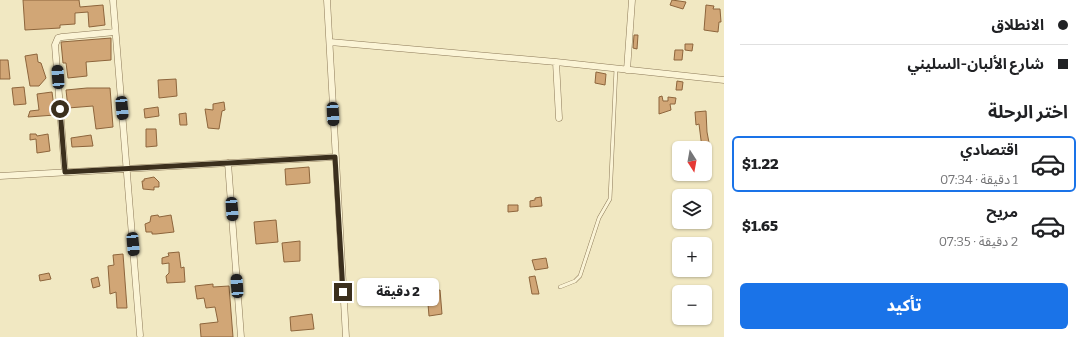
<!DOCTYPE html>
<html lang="ar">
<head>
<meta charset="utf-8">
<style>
	body { margin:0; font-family:Bitter,"Noto Sans Arabic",serif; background:#f2f2f2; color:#202124; direction:rtl; height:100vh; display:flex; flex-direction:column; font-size:15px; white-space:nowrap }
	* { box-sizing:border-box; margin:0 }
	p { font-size:13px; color:#757577 }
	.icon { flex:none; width:22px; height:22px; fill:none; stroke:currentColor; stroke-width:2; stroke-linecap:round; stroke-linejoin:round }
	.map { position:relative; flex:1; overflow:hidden; direction:ltr }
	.side { display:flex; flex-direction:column; background:#fff; width:360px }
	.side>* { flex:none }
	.guide { display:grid; align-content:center; height:88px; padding:0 16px; background:#fff }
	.needle { width:26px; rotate:169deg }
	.tools { position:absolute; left:672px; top:141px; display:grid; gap:8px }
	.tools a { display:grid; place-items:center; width:40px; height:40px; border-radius:6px; background:#fff; box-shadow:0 1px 3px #0004; font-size:20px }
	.end { position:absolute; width:18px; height:18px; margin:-9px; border:5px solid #3b2f1d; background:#fff; box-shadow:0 0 0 2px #fff }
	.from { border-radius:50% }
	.bubble { position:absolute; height:28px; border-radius:6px; background:#fff; box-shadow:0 1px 3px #0004; font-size:13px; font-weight:800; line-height:28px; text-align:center; direction:rtl }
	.car { position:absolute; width:12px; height:24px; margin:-12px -6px; border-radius:5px; box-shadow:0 0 3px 1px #0007; background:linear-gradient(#222 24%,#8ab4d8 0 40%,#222 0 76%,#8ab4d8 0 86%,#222 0) }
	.guide b { display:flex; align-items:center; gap:14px; height:38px; font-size:15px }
	.guide b+b { border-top:1px solid #e0e0e0 }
	.guide i { width:10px; height:10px; background:#202124 }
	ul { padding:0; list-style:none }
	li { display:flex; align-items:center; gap:12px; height:56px; margin:0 8px 6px; padding:0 8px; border:2px solid transparent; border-radius:6px }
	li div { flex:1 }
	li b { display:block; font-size:15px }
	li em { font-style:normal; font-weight:800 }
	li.on { border-color:#1a73e8 }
	li>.icon { width:36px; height:36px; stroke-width:1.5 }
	h2 { padding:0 16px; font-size:18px; line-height:48px }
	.action { display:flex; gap:8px; margin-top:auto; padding:8px 16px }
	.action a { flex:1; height:46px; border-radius:6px; background:#1a73e8; color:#fff; font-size:16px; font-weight:800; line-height:46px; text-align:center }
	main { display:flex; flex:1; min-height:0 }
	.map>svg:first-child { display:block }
	.building { fill:#d1a676; stroke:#8d653c }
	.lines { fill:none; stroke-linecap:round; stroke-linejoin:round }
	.service-casing { stroke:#8c7958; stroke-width:4 }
	.minor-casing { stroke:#8c7958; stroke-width:7 }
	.service { stroke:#fbf4d6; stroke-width:3 }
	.minor { stroke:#fbf4d6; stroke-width:6 }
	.route { stroke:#3b2f1d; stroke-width:5 }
</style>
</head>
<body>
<main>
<section class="side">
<div class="guide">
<b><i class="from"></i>الانطلاق</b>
<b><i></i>شارع الألبان-السليني</b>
</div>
<h2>اختر الرحلة</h2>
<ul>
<li class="on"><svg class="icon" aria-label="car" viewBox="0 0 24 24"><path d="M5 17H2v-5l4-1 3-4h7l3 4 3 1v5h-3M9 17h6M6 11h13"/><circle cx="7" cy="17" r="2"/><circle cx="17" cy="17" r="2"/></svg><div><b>اقتصادي</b><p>1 دقيقة · 07:34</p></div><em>$1.22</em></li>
<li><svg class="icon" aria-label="car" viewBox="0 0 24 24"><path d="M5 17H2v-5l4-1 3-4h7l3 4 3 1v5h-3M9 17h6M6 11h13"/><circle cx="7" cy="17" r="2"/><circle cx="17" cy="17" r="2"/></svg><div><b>مريح</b><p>2 دقيقة · 07:35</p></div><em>$1.65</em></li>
</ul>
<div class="action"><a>تأكيد</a></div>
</section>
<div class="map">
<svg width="724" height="337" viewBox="0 0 724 337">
	<rect width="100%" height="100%" fill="#f1e8c2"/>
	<path class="building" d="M23,0H79L80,7L103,5L105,25L89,27L88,12L75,13V24L60,25V28L25,30Z
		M672,0L686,2L683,9L670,5Z
		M706,5L714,6L713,9H720L721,22H719L718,32L704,30Z
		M634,35H638L637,49L633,48Z
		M111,38V60L86,62L87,76L68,78L66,63H63L61,42Z
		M685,44H693L692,51L685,50Z
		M675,50H683L682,60H674Z
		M37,54L38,62L41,63L46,78L39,86H30L25,56Z
		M0,60H8L10,79H0Z
		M596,72L606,74L605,85L595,83Z
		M176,79L177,96L159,98L158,80Z
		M677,81L683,82L682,90H676Z
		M24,87L26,104L14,105L12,88Z
		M87,88H110L113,127L96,129L93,106L68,108L66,90Z
		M52,92L55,115L28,117L30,111L39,110L37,94Z
		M662,96L663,101H668V97L676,98L675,104H670L671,110L659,114V97Z
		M224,102L225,110L222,111L219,129L208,128L205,109L213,110V104Z
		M158,107L159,116L145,118L144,109Z
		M706,111L707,132L710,148H702L699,124L696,125L695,112Z
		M186,113L187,125H180L179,114Z
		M146,129H156L157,146L146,147Z
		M30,134H36L37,136L48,134L50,151L37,153L36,139L30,140Z
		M91,135L93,146L72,147L71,138Z
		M309,167L310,183L286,185L285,169Z
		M154,177L159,182V187H154V190L143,189L142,181H144V179Z
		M541,197L542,206L530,207V201L535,200V198Z
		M508,205H518V211L508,212Z
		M158,215L159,217L171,215L174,232L156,234H152V232H146L145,224L150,222L151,216Z
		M276,220L278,242L256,244L254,222Z
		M300,241V261L284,262L282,243Z
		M179,252L181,268L184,267L185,282L167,283L166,276L169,273V263L162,264V258L169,256L168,253Z
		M123,254L127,308H117L116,292L110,294L108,266L114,265L113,255Z
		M546,258L548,268L535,270L532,260Z
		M49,273L51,279L40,281L39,275Z
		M535,276L539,294H532L529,277Z
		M98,277L100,286L93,288L91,279Z
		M213,284V287L229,286L233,337H201L200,324L218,322L215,307L206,308L204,298L197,299L195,286Z
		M440,290L442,314L429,316L427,292Z
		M312,314L314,329L291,331L290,317Z"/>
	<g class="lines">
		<defs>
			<path id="service" d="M560,287L575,281L580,276L599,218L610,199L616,68"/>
			<path id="minor" d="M113,0L140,335
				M327,0L346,337
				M330,42L556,62L724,80
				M556,62L559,118
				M627,70L632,0
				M228,163L241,337
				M65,172L55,45L58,38L62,37L115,32
				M0,176L335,157"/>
		</defs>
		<use href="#service" class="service-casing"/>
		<use href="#minor" class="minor-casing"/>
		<use href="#service" class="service"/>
		<use href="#minor" class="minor"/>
	</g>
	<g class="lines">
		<path class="route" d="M60,109L65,172L335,157L343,292"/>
	</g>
</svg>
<div class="tools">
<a><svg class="needle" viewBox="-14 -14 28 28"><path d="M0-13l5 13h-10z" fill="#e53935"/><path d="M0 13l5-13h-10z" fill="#757577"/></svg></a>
<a><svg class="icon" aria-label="layers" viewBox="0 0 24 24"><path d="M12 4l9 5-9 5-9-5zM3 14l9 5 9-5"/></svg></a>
<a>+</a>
<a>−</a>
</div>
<i class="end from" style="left:60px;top:109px"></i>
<i class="end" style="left:343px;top:292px"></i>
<div class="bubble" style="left:357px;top:278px;width:82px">2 دقيقة</div>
<i class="car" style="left:58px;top:77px;rotate:356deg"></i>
<i class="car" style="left:122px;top:108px;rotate:175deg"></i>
<i class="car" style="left:333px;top:114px;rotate:177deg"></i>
<i class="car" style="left:232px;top:209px;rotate:176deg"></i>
<i class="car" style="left:133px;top:244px;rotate:175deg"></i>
<i class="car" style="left:237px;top:286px;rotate:356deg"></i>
</div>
</main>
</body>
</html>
